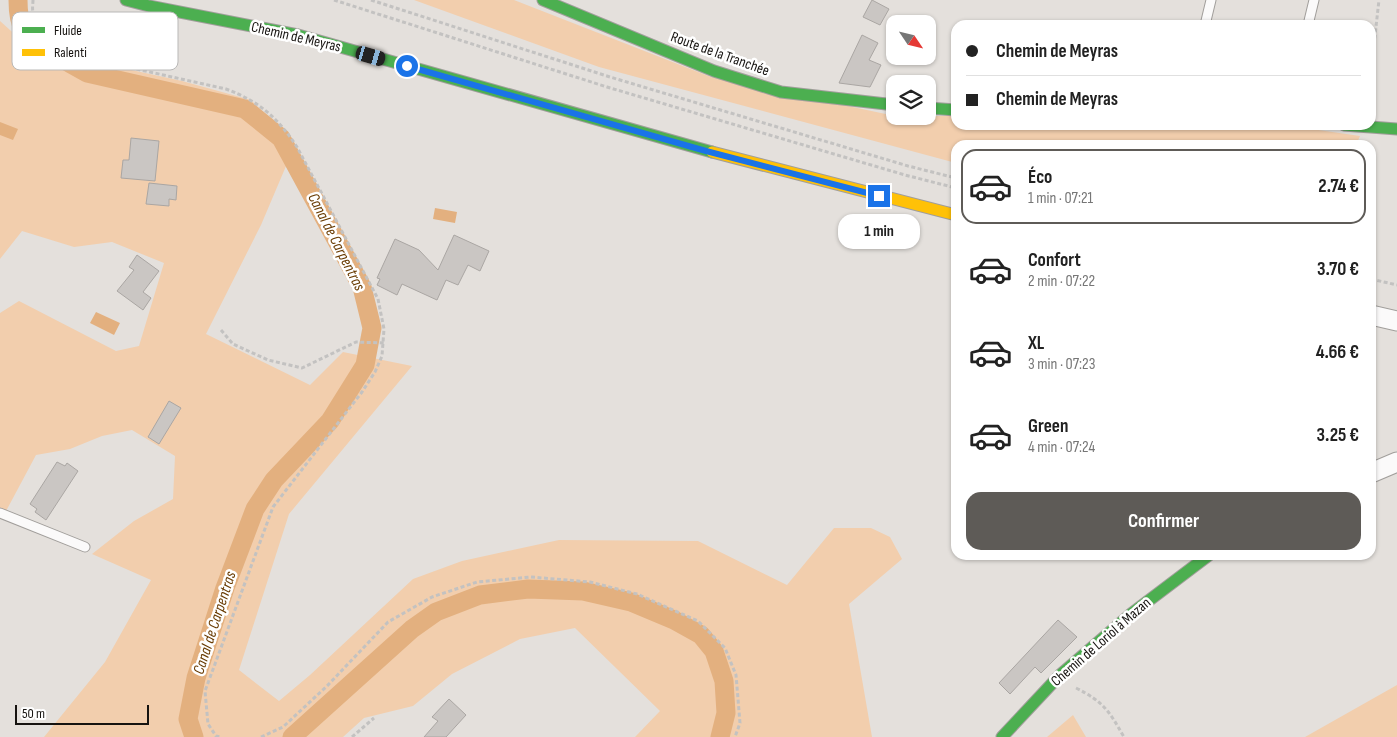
<!DOCTYPE html>
<html lang="fr">
<head>
<meta charset="utf-8">
<style>
	body { margin:0; font-family:"Sofia Sans Condensed",sans-serif; background:#f6f6f6; color:#222; height:100vh; display:flex; flex-direction:column; font-size:19px; white-space:nowrap }
	* { box-sizing:border-box; margin:0 }
	p { font-size:16px; color:#767676 }
	.icon { flex:none; width:28px; height:28px; fill:none; stroke:currentColor; stroke-width:2; stroke-linecap:round; stroke-linejoin:round }
	.map { position:relative; flex:1; overflow:hidden }
	.panel { position:absolute; left:951px; top:140px; width:425px; height:420px; display:flex; flex-direction:column; background:#fff; border-radius:15px; box-shadow:0 1px 4px #0004 }
	.panel>* { flex:none }
	.top-card { position:absolute; left:951px; top:20px; width:425px; height:110px; border-radius:15px; box-shadow:0 1px 4px #0004; display:grid; align-content:center; height:110px; padding:0 15px; background:#fff }
	.needle { width:32px; rotate:125deg }
	.buttons { position:absolute; left:886px; top:15px; display:grid; gap:10px }
	.buttons a { display:grid; place-items:center; width:50px; height:50px; border-radius:10px; background:#fff; box-shadow:0 1px 4px #0004; font-size:25px }
	.scale { position:absolute; left:15px; bottom:12px; width:134px; box-sizing:border-box; padding-left:5px; border:2px solid #161310; border-top:0; font-size:14px; line-height:18px; white-space:nowrap; color:#161310; -webkit-text-stroke:4px #fff; paint-order:stroke }
	.end { position:absolute; width:22px; height:22px; margin:-11px; border:6px solid #1a73e8; background:#fff; box-shadow:0 0 0 2px #fff }
	.from { border-radius:50% }
	.bubble { position:absolute; height:35px; border-radius:15px; background:#fff; box-shadow:0 1px 4px #0004; font-size:16px; font-weight:700; line-height:35px; text-align:center }
	.car { position:absolute; width:15px; height:30px; margin:-15px -8px; border-radius:6px; box-shadow:0 0 4px 1px #0007; background:linear-gradient(#222 24%,#8ab4d8 0 40%,#222 0 76%,#8ab4d8 0 86%,#222 0) }
	.top-card b { display:flex; align-items:center; gap:18px; height:48px; font-size:19px }
	.top-card b+b { border-top:1px solid #e0e0e0 }
	.top-card i { width:12px; height:12px; background:#222 }
	ul { padding:9px 0 0; list-style:none }
	li { display:flex; align-items:center; gap:15px; height:75px; margin:0 10px 8px; padding:0 5px; border:2px solid transparent; border-radius:15px }
	li div { flex:1 }
	li b { display:block; font-size:19px }
	li em { font-style:normal; font-weight:700 }
	li.active { border-color:#5e5b57 }
	li>.icon { width:45px; height:45px; stroke-width:1.5 }
	.action { display:flex; gap:10px; margin-top:auto; padding:10px 15px }
	.action a { flex:1; height:58px; border-radius:15px; background:#5e5b57; color:#fff; font-size:20px; font-weight:700; line-height:58px; text-align:center }
	.map>svg:first-child { display:block }
	.green { fill:#f2cead }
	.water { fill:#e3b07f }
	.lines { fill:none; stroke-linecap:round; stroke-linejoin:round }
	.canal { stroke:#e3b07f; stroke-width:19 }
	.building { fill:#cac6c3; stroke:#aaa6a3 }
	.lane-casing { stroke:#a19e9b; stroke-width:11 }
	.street-casing { stroke:#a19e9b; stroke-width:21 }
	.fast-casing { stroke:#a19e9b; stroke-width:13 }
	.slow-casing { stroke:#a19e9b; stroke-width:13 }
	.path { stroke:#c3c2c1; stroke-width:3; stroke-dasharray:4 2.5; stroke-linecap:butt }
	.lane { stroke:#fbfafa; stroke-width:9 }
	.street { stroke:#fbfafa; stroke-width:19 }
	.fast { stroke:#4caf50; stroke-width:11 }
	.slow { stroke:#ffc107; stroke-width:11 }
	.route { stroke:#1a73e8; stroke-width:6 }
	.labels { text-anchor:middle; dominant-baseline:central; stroke-width:5; stroke-linejoin:round; paint-order:stroke }
	.street-label { font-size:15px; fill:#161310; stroke:#fff }
	.water-label { font-size:16px; font-style:italic; fill:#693b02; stroke:#fff }
	.key { fill:#fff; stroke:#b9b8b7; stroke-width:1 }
	.key-label { font-size:14px; fill:#161310 }
</style>
</head>
<body>
<div class="map">
<svg width="1397" height="737" viewBox="0 0 1397 737">
	<rect width="100%" height="100%" fill="#e4e0dc"/>
	<path class="green" d="M414,0H514L711,77L895,116H956V125L1100,126L1126,125H1284L1360,136L1356,145H1254L1222,140L1149,145H956V163L599,67Z
		M0,21L20,39L67,56L182,81L251,100L283,133L292,152L261,225L206,334L310,385L343,352L412,366L289,514L239,670L279,701L310,675L413,579L462,561L559,540L698,541L787,585L834,528H871L890,537L902,559L849,604L872,737H635L660,711L575,628L520,639L452,674L413,706L364,718L343,737H44L105,662L151,580L92,554L134,521L173,499L175,456L132,430L102,436L70,449L36,455L5,513L0,511V313L19,301L116,351L139,346L164,263L112,242L74,247L22,231L0,259Z
		M1397,685V737H1305Z
		M1073,715L1086,737H1047Z"/>
	<path class="water" d="M0,122L18,129L13,140L0,135Z
		M435,208L457,212L455,223L433,219Z
		M96,312L120,323L114,335L90,323Z"/>
	<g class="lines">
		<path class="canal" d="M18,0C18,10 19,22 24,31C29,40 76,67 87,73L245,109L281,138L362,287L372,328L365,365L330,421L274,480L255,509L225,588L196,678L188,719L194,737
			M292,737L412,629L436,612L480,595L528,589L583,591L631,602L674,620L701,635L714,651L724,681L726,713L720,737"/>
	</g>
	<path class="building" d="M872,0L889,9L880,25L863,17Z
		M862,35L878,43L869,60L881,65L870,87L839,83Z
		M131,138L159,141L155,181L121,178L123,160H129Z
		M149,183L177,186L176,200L169,199V206L146,204Z
		M454,235L489,251L480,271L468,265L458,285L446,280L437,300L402,284L397,295L377,285L380,279L377,278L395,239L419,250L438,270Z
		M137,255L159,271L143,292L151,298L143,310L117,291L134,270L129,267Z
		M169,401L181,408L159,444L148,437Z
		M57,462L65,466L67,463L78,471L46,520L35,512L37,509L30,504Z
		M1058,620L1077,637L1041,673L1035,667L1010,694L999,683Z
		M449,699L466,715L446,737H424L438,721L432,717Z"/>
	<g class="lines">
		<defs>
			<path id="lane" d="M1205,25L1211,0
				M1308,25L1314,0
				M0,513L85,547"/>
			<path id="street" d="M1371,315L1397,321
				M1371,473L1397,462"/>
			<path id="fast" d="M126,0L149,6L298,35L712,152
				M543,0L714,71L781,92L895,105
				M928,108L956,110
				M1344,125L1397,129
				M1002,737L1060,675L1131,614L1209,555"/>
			<path id="slow" d="M712,152L956,215"/>
		</defs>
		<use href="#lane" class="lane-casing"/>
		<use href="#street" class="street-casing"/>
		<use href="#fast" class="fast-casing"/>
		<use href="#slow" class="slow-casing"/>
		<path class="path" d="M33,0C33,4 32,8 33,12C37,31 62,47 78,56L226,89C260,102 277,117 297,147L378,299L384,329L382,356L375,372L362,392L273,507L205,691L208,724L216,736L221,737
			M334,0L607,87L905,175L956,188
			M371,0L610,77L908,166L956,178
			M1371,71L1379,0
			M1371,279L1397,285
			M221,330L233,344L268,360L302,368L356,342L384,343
			M1076,688C1104,702 1109,711 1124,737
			M261,737L283,727L327,686L388,622L432,597L477,582L531,577L590,582L637,594L698,621L725,648L736,675L740,723L735,737
			M352,737L374,718"/>
		<use href="#lane" class="lane"/>
		<use href="#street" class="street"/>
		<use href="#fast" class="fast"/>
		<use href="#slow" class="slow"/>
	</g>
	<g class="lines">
		<path class="route" d="M407,66L706,151L879,196"/>
	</g>
	<g class="labels">
		<g class="street-label">
			<text transform="translate(296 37) rotate(13)">Chemin de Meyras</text>
			<text transform="translate(720 54) rotate(20)">Route de la Tranchée</text>
			<text transform="translate(1101 642) rotate(-41)">Chemin de Loriol à Mazan</text>
		</g>
		<g class="water-label">
			<text transform="translate(336 242) rotate(63)">Canal de Carpentras</text>
			<text transform="translate(215 623) rotate(-72)">Canal de Carpentras</text>
		</g>
	</g>
	<rect x="12" y="12" width="166" height="58" rx="8" class="key"/>
	<rect x="22" y="27" width="23" height="6" fill="#4caf50"/>
	<rect x="22" y="49" width="23" height="7" fill="#ffc107"/>
	<g class="key-label">
		<text x="54" y="35">Fluide</text>
		<text x="54" y="57">Ralenti</text>
	</g>
</svg>
<div class="buttons">
<a><svg class="needle" viewBox="-14 -14 28 28"><path d="M0-13l5 13h-10z" fill="#e53935"/><path d="M0 13l5-13h-10z" fill="#767676"/></svg></a>
<a><svg class="icon" aria-label="layers" viewBox="0 0 24 24"><path d="M12 4l9 5-9 5-9-5zM3 14l9 5 9-5"/></svg></a>
</div>
<div class="scale">50 m</div>
<i class="end from" style="left:407px;top:66px"></i>
<i class="end" style="left:879px;top:196px"></i>
<div class="bubble" style="left:838px;top:214px;width:82px">1 min</div>
<i class="car" style="left:371px;top:56px;rotate:106deg"></i>
<div class="top-card">
<b><i class="from"></i>Chemin de Meyras</b>
<b><i></i>Chemin de Meyras</b>
</div>
<section class="panel">
<ul>
<li class="active"><svg class="icon" aria-label="car" viewBox="0 0 24 24"><path d="M5 17H2v-5l4-1 3-4h7l3 4 3 1v5h-3M9 17h6M6 11h13"/><circle cx="7" cy="17" r="2"/><circle cx="17" cy="17" r="2"/></svg><div><b>Éco</b><p>1 min · 07:21</p></div><em>2.74 €</em></li>
<li><svg class="icon" aria-label="car" viewBox="0 0 24 24"><path d="M5 17H2v-5l4-1 3-4h7l3 4 3 1v5h-3M9 17h6M6 11h13"/><circle cx="7" cy="17" r="2"/><circle cx="17" cy="17" r="2"/></svg><div><b>Confort</b><p>2 min · 07:22</p></div><em>3.70 €</em></li>
<li><svg class="icon" aria-label="car" viewBox="0 0 24 24"><path d="M5 17H2v-5l4-1 3-4h7l3 4 3 1v5h-3M9 17h6M6 11h13"/><circle cx="7" cy="17" r="2"/><circle cx="17" cy="17" r="2"/></svg><div><b>XL</b><p>3 min · 07:23</p></div><em>4.66 €</em></li>
<li><svg class="icon" aria-label="car" viewBox="0 0 24 24"><path d="M5 17H2v-5l4-1 3-4h7l3 4 3 1v5h-3M9 17h6M6 11h13"/><circle cx="7" cy="17" r="2"/><circle cx="17" cy="17" r="2"/></svg><div><b>Green</b><p>4 min · 07:24</p></div><em>3.25 €</em></li>
</ul>
<div class="action"><a>Confirmer</a></div>
</section>
</div>
</body>
</html>
